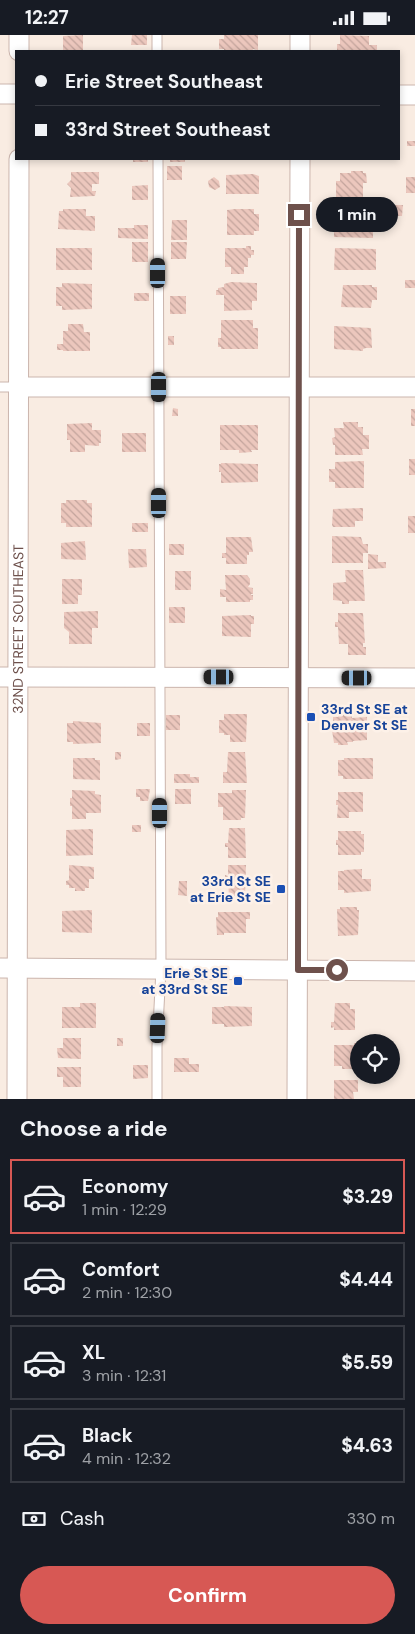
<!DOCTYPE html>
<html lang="en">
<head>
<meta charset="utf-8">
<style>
	body { margin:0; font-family:"DM Sans",sans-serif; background:#242831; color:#f1f3f6; height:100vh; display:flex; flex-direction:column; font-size:19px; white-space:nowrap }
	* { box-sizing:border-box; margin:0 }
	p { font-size:16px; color:#9ea1a6 }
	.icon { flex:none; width:28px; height:28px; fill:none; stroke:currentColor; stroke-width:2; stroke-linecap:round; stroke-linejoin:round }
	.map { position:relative; height:1064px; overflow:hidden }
	.panel { display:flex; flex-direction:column; background:#171b24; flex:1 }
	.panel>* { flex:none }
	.banner { position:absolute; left:15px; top:15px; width:385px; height:110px; border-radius:0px; box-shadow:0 2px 8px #0003; display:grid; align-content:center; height:110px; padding:0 20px; background:#171b24 }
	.tools { position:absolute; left:350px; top:999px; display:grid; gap:10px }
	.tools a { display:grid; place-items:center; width:50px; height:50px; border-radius:50%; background:#171b24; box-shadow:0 2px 8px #0003; font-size:25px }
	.end { position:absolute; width:22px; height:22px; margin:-11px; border:6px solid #6e514c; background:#fff; box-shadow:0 0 0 2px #fff }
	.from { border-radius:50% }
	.bubble { position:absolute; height:35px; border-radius:18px; background:#171b24; box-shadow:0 2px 8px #0003; font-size:16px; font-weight:800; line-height:35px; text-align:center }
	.car { position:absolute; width:15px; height:30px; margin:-15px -8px; border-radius:6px; box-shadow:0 0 4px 1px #0007; background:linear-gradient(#222 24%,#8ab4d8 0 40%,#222 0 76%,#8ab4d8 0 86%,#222 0) }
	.banner b { display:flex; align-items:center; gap:18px; height:48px; font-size:19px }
	.banner b+b { border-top:1px solid #363941 }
	.banner i { width:12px; height:12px; background:#f1f3f6 }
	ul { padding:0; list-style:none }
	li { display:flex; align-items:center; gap:15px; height:75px; margin:0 10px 8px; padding:0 10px; border:2px solid #363941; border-radius:0px }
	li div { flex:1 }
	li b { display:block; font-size:19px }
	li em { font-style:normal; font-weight:800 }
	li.on { border-color:#d75854 }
	li>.icon { width:45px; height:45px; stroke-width:1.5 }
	h2 { padding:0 20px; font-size:22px; line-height:60px }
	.pay { display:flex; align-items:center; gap:12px; height:55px; padding:0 20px; font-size:19px }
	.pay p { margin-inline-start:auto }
	.primary-button { display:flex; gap:10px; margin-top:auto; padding:10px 20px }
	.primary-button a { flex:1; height:58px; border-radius:30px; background:#d75854; color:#fff; font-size:20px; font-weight:800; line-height:58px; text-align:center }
	.status { display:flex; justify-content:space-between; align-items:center; height:35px; padding:0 25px; background:#171b24; direction:ltr }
	.status svg { height:14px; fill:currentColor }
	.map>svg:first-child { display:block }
	.building { fill:url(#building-back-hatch) }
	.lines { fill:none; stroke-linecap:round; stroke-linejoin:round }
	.lane-casing { stroke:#cbb5ad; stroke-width:11 }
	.street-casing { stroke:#cbb5ad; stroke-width:21 }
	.lane { stroke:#fff; stroke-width:9 }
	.street { stroke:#fff; stroke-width:19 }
	.route { stroke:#6e514c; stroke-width:6 }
	.transit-dot { fill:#1a4fb4; stroke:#fdf1e8; stroke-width:2 }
	.labels { text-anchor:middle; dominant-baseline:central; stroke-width:5; stroke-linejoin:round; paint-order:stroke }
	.street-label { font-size:14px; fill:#6e514c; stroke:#fdf1e8 }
	.transit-label { font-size:14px; font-weight:bold; fill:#164399; stroke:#fdf1e8; text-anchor:end }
</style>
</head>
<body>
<div class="status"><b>12:27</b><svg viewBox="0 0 49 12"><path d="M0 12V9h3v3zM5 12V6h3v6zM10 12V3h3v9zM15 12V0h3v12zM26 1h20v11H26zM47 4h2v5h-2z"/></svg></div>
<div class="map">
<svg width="415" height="1064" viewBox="0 0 415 1064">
	<defs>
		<pattern id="building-back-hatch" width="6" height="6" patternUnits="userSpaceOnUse" patternTransform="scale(1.25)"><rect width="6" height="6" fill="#ecc7bd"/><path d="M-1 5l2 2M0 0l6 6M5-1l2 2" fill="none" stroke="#c3a49c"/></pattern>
	</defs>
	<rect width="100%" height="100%" fill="#f9ece2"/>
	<path class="building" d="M83,0V16H63V1Z
		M132,0H147V10H131Z
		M224,0H258V15L253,14L252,16H224V14H219V4H224Z
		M340,0L369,1V10H377V16H337V9H340Z
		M407,106H415V111H407Z
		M133,124H148V127H133Z
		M170,124H185V127H170Z
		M167,131H182V145H167Z
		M351,136H363V138H366L367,148H363V164H336V146H340V138H351Z
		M71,137H99V149H92V156H96L95,161L70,162L71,153L67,149L71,145Z
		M253,139L259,141V159H226V140Z
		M214,142L219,146L220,152L215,155L209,152L208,146Z
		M406,142H415V158H406Z
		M148,150V165H132V151Z
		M387,170H403L402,181H386Z
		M63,174H86V181H95V196L58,194L59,176H63Z
		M235,174H254V179H259V196H254V200H227V175Z
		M341,177H373V203L334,202V185H341Z
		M172,185H187V205H171Z
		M134,190H148V204L118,203V193H134Z
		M132,207H148V227H132Z
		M171,207H187L186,224H171Z
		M246,211H251V215H254V220H251V223H248V232H244V239H231V232H225V213H246Z
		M56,213H92V235H56Z
		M335,213L376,214V235H334Z
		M405,245H415V253H405Z
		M231,247L257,248V266H252V275L224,276V260H216V255H218V253L224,252V249Z
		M62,248L92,249V274L62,275V271H56V252H62Z
		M343,250H372V252H377V265H372L371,273L341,272Z
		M134,258H149V266H134Z
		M170,261H186V279H170Z
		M221,285H253V293H258V314H221V312H218V303H221Z
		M68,289H83L84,297H90V316H63V315H57V309H63V296H68Z
		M334,291L371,293L372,313H366L363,314V316L334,314Z
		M168,301H174V310H168Z
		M173,373L178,374V381H172Z
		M411,374H415V391H411Z
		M343,387H358V392H363V400H369V414H362L363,420H335V410H333L332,403L335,402L334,393H344Z
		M92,388V395H101V408H99V411L85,410V417H70V405H67V389Z
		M220,390H258V415H251L252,417L239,418V415H220Z
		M122,398H146V417H122Z
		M409,424H415V440H409Z
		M364,426V453H335V447H329V434H335V427Z
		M221,428L258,429V447L221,448V437H219V429H221Z
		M66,465H87V468H92V492H66V488H61V468H66Z
		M363,473V486H355V492H333L332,490L333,474Z
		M408,481H415V498H408Z
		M132,488H148V497H132Z
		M332,501L361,502L363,509H368V518H363V528H332Z
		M226,502H251L253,517H249V520H247V529H226V523H222V518H226Z
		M85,506L86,525L61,524V508Z
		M169,509H184V520H169Z
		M128,514H146L147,532L129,533Z
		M368,519L378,520V527H386V533L368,534Z
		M345,535H363L365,566H349V569H342V566L333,565V548L346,547Z
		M175,536H191V555H175Z
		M225,540H247L250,544V549L248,552L253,553V559H251V560H253V565H250V567H226V562H220V554L226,555Z
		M62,544H82V560H78V569H62Z
		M169,572H185V588H169Z
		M98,576V593H92V609H69V597L64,593V577Z
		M338,578H363L365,608H363V612H366V620H348V609H339L338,592H335V587H338Z
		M251,580V581H254V589H251V602L222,601V581Z
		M338,676H349V681H352V683L367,682V705L353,706V707H347L348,710H338V708H334L331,689H333V682H338Z
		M224,679H247L246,707H230V700H224V698H219V685H224Z
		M166,680H180V695H166Z
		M73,686L101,688V708L73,709V707H67V688H73Z
		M137,688H150V701H137Z
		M115,717H121V724L115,725Z
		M228,717H245L247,748H223V737H227Z
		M73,723H95V725H100V745L73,744Z
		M344,723H373V744H343V741H338V725H344Z
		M174,739H190V742H199V748H174Z
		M136,754H150L148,766H140V762H136Z
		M175,754H191V769H175Z
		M72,755L95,756V759L101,760V778H86V784H72V771H70V763H72Z
		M232,755H246L245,783H241V785H223V772H218V758H232Z
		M338,757H363V777H349V783H337L338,770H336V765H338Z
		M132,790H141V797H132Z
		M229,793H245L246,823H228V812H225V808H228Z
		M93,794V820L66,821V795Z
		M338,796H361V799H364V817H361V820H338V810H336V805H338Z
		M69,830L94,832V844H89V853H85V856H75V853H69V850H66V846L69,845Z
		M228,830H246L245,861H229L228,845H225V840L228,841Z
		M362,834V844H371V856L344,858V855H338V836H344V835Z
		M179,846H187V861L178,860Z
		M340,872H357V875H359L358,900L338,901L337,874H340Z
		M92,875V898L62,897V876Z
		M218,877H250V884H246V898H224V900H217L216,882H218Z
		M80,968H96V993H62V972H80Z
		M335,968H350V974H355V995H334V992L331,993V987H334Z
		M224,971L252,972V991L224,992V989H212V972H224Z
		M63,1003H81V1024L58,1023L57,1013H63Z
		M117,1003H123V1011H117Z
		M354,1008H359V1023H356L355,1034H342V1031H334V1010H354Z
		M174,1023H189V1029H199V1037H174Z
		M133,1030H148V1043L133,1044Z
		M57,1032H81V1052H63V1042H57Z
		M334,1045H358V1057H353L354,1064H334Z"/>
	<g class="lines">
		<defs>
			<path id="lane" d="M157,0V16
				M0,352H19
				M157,1064V1011L161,934L158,124"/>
			<g id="street">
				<path d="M19,16V0"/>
				<path d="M300,16V0"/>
				<path d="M0,59H16"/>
				<path d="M399,60H415"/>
				<path d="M19,352H415"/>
				<path d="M0,642L415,643"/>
				<path d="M0,933L415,936"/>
				<path id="s1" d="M17,1064L19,124"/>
				<path d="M297,1064L300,124"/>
			</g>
		</defs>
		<use href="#lane" class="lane-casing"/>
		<use href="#street" class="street-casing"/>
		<use href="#lane" class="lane"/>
		<use href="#street" class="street"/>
	</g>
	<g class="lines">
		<path class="route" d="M299,180L298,935H337"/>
	</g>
	<g class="transit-dot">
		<rect x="306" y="677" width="10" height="10" rx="2.5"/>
		<rect x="276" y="849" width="10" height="10" rx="2.5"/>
		<rect x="233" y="941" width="10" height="10" rx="2.5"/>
	</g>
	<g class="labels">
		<g class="street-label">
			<text stroke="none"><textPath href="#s1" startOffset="470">32ND STREET SOUTHEAST</textPath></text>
		</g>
		<g class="transit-label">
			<text x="321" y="674" text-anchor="start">33rd St SE at<tspan x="321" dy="16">Denver St SE</tspan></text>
			<text x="271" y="846">33rd St SE<tspan x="271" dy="16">at Erie St SE</tspan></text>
			<text x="228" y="938">Erie St SE<tspan x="228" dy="16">at 33rd St SE</tspan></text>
		</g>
	</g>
</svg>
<div class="tools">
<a><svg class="icon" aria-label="locate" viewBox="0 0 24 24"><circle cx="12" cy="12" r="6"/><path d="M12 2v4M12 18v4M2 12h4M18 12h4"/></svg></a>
</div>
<i class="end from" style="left:337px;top:935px"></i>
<i class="end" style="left:299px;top:180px"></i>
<div class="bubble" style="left:316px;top:162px;width:82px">1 min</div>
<i class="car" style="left:158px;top:238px;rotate:0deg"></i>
<i class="car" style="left:159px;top:352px;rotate:180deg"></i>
<i class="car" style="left:159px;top:468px;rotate:0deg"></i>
<i class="car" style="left:219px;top:642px;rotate:270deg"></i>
<i class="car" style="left:357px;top:643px;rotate:270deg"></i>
<i class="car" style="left:160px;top:778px;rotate:0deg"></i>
<i class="car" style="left:158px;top:993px;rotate:2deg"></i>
<div class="banner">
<b><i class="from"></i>Erie Street Southeast</b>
<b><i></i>33rd Street Southeast</b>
</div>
</div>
<section class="panel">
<h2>Choose a ride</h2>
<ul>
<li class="on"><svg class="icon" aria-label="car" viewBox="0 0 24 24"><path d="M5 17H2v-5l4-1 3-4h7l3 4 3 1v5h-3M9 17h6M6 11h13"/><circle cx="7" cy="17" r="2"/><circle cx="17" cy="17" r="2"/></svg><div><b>Economy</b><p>1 min · 12:29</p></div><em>$3.29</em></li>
<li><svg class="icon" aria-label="car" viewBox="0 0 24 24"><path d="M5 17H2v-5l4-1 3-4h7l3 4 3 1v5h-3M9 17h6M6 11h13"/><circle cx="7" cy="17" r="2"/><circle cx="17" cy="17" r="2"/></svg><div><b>Comfort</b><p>2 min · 12:30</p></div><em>$4.44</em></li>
<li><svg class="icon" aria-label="car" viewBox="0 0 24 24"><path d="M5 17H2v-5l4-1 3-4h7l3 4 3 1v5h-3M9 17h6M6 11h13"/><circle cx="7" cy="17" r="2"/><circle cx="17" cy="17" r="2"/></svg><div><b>XL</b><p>3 min · 12:31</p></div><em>$5.59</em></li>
<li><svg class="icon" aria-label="car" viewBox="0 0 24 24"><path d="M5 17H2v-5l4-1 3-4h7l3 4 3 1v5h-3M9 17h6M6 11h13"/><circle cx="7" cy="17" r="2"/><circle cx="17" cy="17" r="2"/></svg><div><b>Black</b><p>4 min · 12:32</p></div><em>$4.63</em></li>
</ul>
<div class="pay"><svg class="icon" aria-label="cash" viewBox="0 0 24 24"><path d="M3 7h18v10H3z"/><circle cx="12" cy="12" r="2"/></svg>Cash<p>330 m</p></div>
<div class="primary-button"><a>Confirm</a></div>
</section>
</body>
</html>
